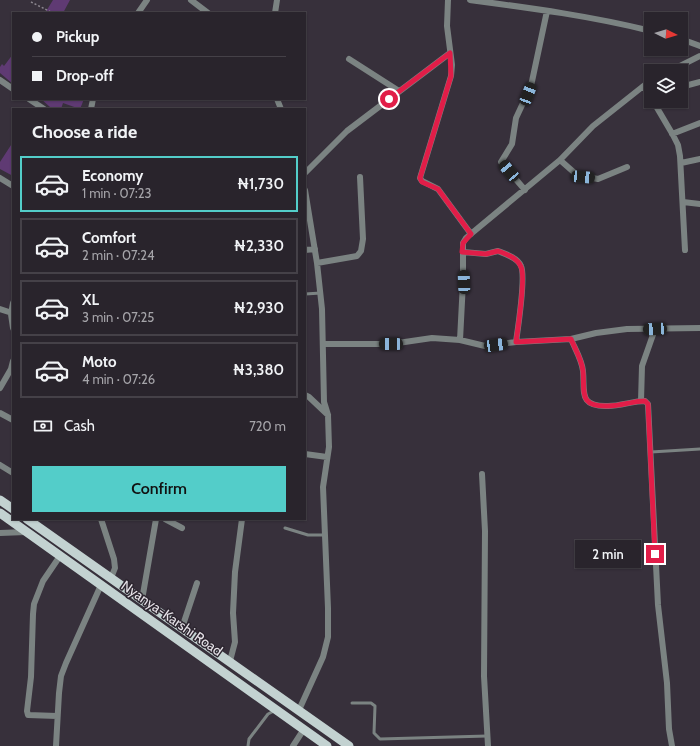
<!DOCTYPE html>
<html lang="en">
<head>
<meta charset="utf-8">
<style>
	body { margin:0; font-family:Cabin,sans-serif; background:#353038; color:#f1f3f6; height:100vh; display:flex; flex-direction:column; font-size:15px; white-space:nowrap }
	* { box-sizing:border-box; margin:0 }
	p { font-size:13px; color:#a5a4a9 }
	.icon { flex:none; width:22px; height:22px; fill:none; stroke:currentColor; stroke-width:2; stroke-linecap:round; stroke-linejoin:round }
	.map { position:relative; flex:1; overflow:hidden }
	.side { position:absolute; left:12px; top:108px; width:294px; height:412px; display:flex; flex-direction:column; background:#29242c; border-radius:0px; box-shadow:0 1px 3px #0004,0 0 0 1px #454148 }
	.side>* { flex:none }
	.top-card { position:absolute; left:12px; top:12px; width:294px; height:88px; border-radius:0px; box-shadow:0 1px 3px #0004,0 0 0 1px #454148; display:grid; align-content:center; height:88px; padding:0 20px; background:#29242c }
	.needle { width:26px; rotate:95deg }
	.fabs { position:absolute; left:644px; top:12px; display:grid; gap:8px }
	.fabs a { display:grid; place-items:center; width:44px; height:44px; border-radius:0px; background:#29242c; box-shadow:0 1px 3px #0004,0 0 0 1px #454148; font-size:20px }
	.end { position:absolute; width:18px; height:18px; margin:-9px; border:5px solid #e11d48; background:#fff; box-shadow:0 0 0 2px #fff }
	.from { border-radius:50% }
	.bubble { position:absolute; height:28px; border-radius:0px; background:#29242c; box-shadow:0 1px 3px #0004,0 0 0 1px #454148; font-size:13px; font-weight:600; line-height:28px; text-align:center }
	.car { position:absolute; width:12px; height:24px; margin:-12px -6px; border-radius:5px; box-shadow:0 0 3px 1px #0007; background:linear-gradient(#222 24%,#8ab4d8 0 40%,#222 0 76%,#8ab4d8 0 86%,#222 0) }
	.top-card b { display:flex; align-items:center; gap:14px; height:38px; font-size:15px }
	.top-card b+b { border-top:1px solid #454148 }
	.top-card i { width:10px; height:10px; background:#f1f3f6 }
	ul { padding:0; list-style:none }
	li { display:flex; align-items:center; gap:12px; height:56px; margin:0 8px 6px; padding:0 12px; border:2px solid #454148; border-radius:0px }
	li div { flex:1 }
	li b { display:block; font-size:15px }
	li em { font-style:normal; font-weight:600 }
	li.active { border-color:#53cdc9 }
	li>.icon { width:36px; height:36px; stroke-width:1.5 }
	h2 { padding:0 20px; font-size:18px; line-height:48px }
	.pay { display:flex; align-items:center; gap:10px; height:44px; padding:0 20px; font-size:15px }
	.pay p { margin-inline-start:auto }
	.primary-button { display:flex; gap:8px; margin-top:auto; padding:8px 20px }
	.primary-button a { flex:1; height:46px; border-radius:0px; background:#53cdc9; color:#111; font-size:16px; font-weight:600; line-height:46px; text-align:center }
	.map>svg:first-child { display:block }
	.building { fill:#5f3a73 }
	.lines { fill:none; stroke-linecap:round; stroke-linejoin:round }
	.path { stroke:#8b868e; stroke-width:1.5; stroke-dasharray:2 2; stroke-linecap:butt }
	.service { stroke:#7b8382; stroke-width:3 }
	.minor { stroke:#7b8382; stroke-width:6 }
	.primary { stroke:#c3d2d1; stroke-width:9 }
	.route { stroke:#e11d48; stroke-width:5 }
	.labels { text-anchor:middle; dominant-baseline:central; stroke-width:3; stroke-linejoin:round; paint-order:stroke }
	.street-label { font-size:14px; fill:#e7e3e9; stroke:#2d2630 }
</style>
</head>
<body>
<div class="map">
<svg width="700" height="746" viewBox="0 0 700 746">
	<rect width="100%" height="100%" fill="#37303b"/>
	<path class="building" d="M53,0H70L63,13H45Z
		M13,54V84L0,73V67L2,64L4,66Z
		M41,99H84L80,109L63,103L61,109L50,107Z
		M13,142V176L0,169V162Z"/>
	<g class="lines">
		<path class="path" d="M31,2L53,13"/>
		<path class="service" d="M305,294L321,293
			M651,452L700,449
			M285,528L308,535H325
			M352,703H371L375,706L374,733L380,739L487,736
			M248,746L249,739L268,714L274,711"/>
		<path class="minor" d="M191,0L208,13
			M448,0L447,26L452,65L451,76L420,178L422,181L438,189L471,234
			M470,0C530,8 591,16 651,31
			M138,13L147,0
			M275,13L277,0
			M681,39L700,46
			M349,59L399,91
			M670,71L700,56
			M0,80L13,89
			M644,86L651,98
			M681,87L700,82
			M29,99L44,109
			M277,99L281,109
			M653,101L673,135L678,145L680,156L685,250
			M91,109L93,99
			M672,134L700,123
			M560,160L577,175L598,179L627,167
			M681,163L700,159
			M305,173L347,131L450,53
			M0,178L13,186
			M525,190L501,162L512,144L516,118L531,86L547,11
			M683,202L700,204
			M305,250L315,249
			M463,252L486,254L498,251C506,254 518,258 521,266C526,276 518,328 516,342
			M317,263L357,256L361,251L363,239L360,177
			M13,303L11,314L13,328
			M0,309L12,313
			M571,339C575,349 582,360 583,371C585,392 578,407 608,406C621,406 633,401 645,401L648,404L658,605L667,683L669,729L672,746
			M460,340L463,282V243L466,238L560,160L593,126L651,80
			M324,344H391L432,338L460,340L485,346L516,342L571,339L596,333L627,329L700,328
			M0,388L11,369L13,361
			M305,395L309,397L328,415
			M641,401L642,366L655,329
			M0,413L13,420
			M305,454L327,457
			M0,465L13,473
			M482,474L485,531L484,676L488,746
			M101,519L114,559L115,568L111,578
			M165,519L182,528
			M0,533L26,532
			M142,600L156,519
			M182,628L197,583
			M230,661L235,642L233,613L235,572L242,519
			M299,710L323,657L328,637V608L323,487L329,447L328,415L324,402L322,309L317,263L305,190
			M57,716L28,715L27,711L31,677L33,614L34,604L43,581L60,556
			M56,746L59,693L61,676L66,663L101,585
			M293,746L304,729"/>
		<path class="primary" d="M0,500L13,509
			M0,513L327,746
			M27,519L349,746"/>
	</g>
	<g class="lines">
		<path class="route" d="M389,99L450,53L451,76L420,178L422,182L438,189L471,234L463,243L462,252L486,254L498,251C506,254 518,258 521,267C526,276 518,328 516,342L571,339C575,349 582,360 583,371C585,392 578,407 608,406C621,406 633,401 645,401L648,404L655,554"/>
	</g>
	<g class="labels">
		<g class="street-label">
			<text transform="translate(172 618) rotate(35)">Nyanya-Karshi Road</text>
		</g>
	</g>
</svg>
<div class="fabs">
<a><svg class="needle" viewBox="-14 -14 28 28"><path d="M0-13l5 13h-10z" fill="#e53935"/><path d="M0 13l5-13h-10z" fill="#a5a4a9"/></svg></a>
<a><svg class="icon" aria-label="layers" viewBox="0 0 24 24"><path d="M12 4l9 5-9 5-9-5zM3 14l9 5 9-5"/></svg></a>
</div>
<i class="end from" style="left:389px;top:99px"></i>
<i class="end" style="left:655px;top:554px"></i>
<div class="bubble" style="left:575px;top:540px;width:66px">2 min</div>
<i class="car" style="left:528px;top:94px;rotate:21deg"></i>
<i class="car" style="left:509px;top:171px;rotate:320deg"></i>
<i class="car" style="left:583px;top:177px;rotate:95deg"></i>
<i class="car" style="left:464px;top:282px;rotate:358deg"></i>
<i class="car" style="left:655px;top:329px;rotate:267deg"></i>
<i class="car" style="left:391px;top:344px;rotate:271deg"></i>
<i class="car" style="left:496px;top:345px;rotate:82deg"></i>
<div class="top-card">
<b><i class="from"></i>Pickup</b>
<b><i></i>Drop-off</b>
</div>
<section class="side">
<h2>Choose a ride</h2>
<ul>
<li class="active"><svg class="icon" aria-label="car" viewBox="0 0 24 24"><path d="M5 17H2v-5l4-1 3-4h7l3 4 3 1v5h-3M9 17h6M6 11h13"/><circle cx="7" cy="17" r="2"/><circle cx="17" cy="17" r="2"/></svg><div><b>Economy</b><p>1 min · 07:23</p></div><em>₦1,730</em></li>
<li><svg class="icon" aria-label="car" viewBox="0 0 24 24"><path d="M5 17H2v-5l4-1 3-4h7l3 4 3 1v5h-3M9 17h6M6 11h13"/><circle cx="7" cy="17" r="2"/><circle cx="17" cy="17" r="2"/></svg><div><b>Comfort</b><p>2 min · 07:24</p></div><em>₦2,330</em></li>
<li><svg class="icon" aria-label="car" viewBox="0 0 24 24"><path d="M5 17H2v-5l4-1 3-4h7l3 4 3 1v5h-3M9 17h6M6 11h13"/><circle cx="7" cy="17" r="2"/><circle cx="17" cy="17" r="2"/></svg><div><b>XL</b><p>3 min · 07:25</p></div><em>₦2,930</em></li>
<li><svg class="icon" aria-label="car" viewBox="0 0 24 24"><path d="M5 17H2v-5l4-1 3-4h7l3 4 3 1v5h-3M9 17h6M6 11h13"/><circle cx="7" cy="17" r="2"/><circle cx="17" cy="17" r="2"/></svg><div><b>Moto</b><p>4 min · 07:26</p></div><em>₦3,380</em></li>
</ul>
<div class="pay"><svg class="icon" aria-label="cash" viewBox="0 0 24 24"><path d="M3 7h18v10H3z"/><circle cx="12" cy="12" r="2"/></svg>Cash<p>720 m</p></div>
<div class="primary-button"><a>Confirm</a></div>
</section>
</div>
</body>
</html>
